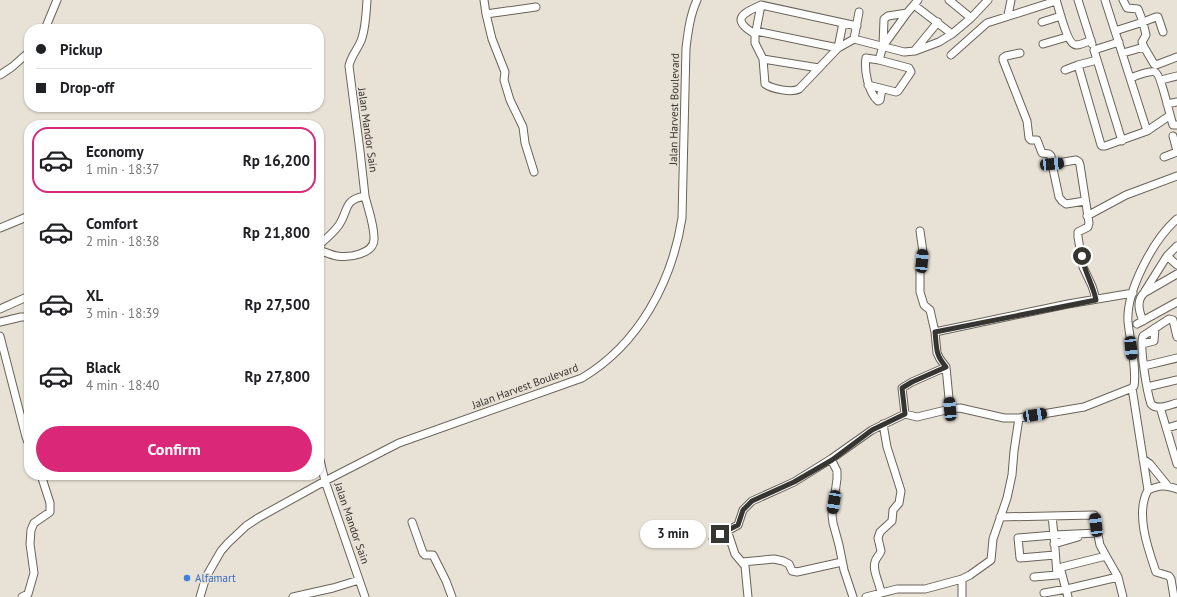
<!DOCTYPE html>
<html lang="en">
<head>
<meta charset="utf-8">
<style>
	body { margin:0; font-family:"PT Sans",sans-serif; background:#f6f6f6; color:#202124; height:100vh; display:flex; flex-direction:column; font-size:15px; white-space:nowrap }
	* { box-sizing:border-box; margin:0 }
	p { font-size:13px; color:#757577 }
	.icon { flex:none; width:22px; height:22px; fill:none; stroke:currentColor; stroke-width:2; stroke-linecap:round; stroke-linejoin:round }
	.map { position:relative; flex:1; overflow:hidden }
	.side { position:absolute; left:24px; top:120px; width:300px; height:360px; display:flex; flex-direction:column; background:#fff; border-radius:16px; box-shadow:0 1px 3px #0004 }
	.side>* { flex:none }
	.guide { position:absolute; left:24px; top:24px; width:300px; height:88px; border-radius:16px; box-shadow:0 1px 3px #0004; display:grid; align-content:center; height:88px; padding:0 12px; background:#fff }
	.end { position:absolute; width:18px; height:18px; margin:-9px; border:5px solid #373531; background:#fff; box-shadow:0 0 0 2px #fff }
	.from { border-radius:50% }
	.bubble { position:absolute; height:28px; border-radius:14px; background:#fff; box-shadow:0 1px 3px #0004; font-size:13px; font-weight:600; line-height:28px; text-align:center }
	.car { position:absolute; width:12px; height:24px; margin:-12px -6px; border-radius:5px; box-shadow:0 0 3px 1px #0007; background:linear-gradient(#222 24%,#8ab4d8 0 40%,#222 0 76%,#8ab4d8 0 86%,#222 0) }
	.guide b { display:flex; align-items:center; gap:14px; height:38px; font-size:15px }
	.guide b+b { border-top:1px solid #e0e0e0 }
	.guide i { width:10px; height:10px; background:#202124 }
	ul { padding:7px 0 0; list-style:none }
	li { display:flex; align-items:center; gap:12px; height:66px; margin:0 8px 6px; padding:0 4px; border:2px solid transparent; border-radius:16px }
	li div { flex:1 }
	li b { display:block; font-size:15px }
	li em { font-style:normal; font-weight:600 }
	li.selected { border-color:#db2777 }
	li>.icon { width:36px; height:36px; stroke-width:1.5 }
	.button { display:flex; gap:8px; margin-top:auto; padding:8px 12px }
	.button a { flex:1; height:46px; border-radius:24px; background:#db2777; color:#fff; font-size:16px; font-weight:600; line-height:46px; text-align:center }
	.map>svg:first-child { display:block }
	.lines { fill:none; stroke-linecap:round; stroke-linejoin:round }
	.minor-casing { stroke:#696359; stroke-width:9 }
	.minor { stroke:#fff; stroke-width:7 }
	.route { stroke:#373531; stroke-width:5 }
	.shop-dot { fill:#3f7fe0; stroke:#e8e1d6; stroke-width:1.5 }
	.labels { text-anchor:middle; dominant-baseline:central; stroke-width:3; stroke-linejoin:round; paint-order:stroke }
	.street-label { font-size:11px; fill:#373531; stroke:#e8e1d6 }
	.shop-label { font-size:11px; fill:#366cbe; stroke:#e8e1d6; text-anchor:start }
</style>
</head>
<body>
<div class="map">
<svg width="1177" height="597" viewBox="0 0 1177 597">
	<rect width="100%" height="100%" fill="#e8e1d6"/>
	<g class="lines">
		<defs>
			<path id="minor" d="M484,0L486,14L492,39L505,72L504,80L510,100L523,127L525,143L534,172
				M949,0L971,18
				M1056,0C1059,8 1067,45 1076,45C1081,45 1087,42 1091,40
				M1078,0L1092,44
				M1105,0L1147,131L1169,116
				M1123,0L1127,8L1138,9L1143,22L1156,17H1158L1163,32
				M914,5L952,34
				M486,14L536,7
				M1008,15L1011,0
				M1042,22L1061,16
				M857,26L761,5C741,14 731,20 755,34V43L763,59L765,84C772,89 792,93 799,89L838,48L854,39L904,52L915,51L939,42L952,34L971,18L988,0
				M45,29L57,0
				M756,31L761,5
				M1115,31L1143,22L1146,35L1142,42L1144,47
				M755,34L756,31L838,48L843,23
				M854,39L859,12
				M1119,42L1094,50L1122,141
				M1043,44L1067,37
				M883,46L907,13L918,0
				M915,50L938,22
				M1020,53L1006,56L1003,58V60L1027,121L1029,138L1031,140H1037L1042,153L1049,154L1051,156L1052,164L1076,160L1079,162L1080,165L1089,223L1088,227L1078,232V237L1083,267L1092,286L1096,299
				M1123,53L1144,47L1154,64L1156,65L1177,57
				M951,55L987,23L1056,1
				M763,59L819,68
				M879,60L883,46L884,19L888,16L907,13
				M1097,60L1078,65L1101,145L1102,146H1105L1147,131
				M1065,70L1078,65
				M0,75L12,67L29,52
				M1131,78C1135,76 1151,70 1155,72C1161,74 1170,117 1173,125H1177
				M1161,80L1177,76
				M868,85L896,92L898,91L911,72L909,68L879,60L866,58C864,70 868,92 878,101L880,100L882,89
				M1167,104L1177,102
				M1173,136L1177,151
				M1164,157L1177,152
				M1052,164L1059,197L1062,201L1066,204L1085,201
				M1087,216L1126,195L1177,176
				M0,228L29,216
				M920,231L923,252L920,266V292L924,305L930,310L935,332L937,353L940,359L946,367L950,409
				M319,245C326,239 334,232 339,225C349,210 343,200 365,196L360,151L349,66C351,55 359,48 362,38C366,25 366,13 367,0
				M319,250C325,252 331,255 337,256C349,258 375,254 374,238C374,224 368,209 365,196
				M1167,256L1177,265
				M1145,291L1167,256L1177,246
				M0,309L29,296
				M1143,321C1139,311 1136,301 1144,293L1177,274
				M0,322L21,317H29
				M1137,324L1177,302
				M935,332L1068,304L1133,293
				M0,336L26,437L29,445
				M1177,337L1173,320L1169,319L1143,336C1139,346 1147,392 1151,404C1157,411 1169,405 1177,403
				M1142,344L1154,341L1155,328
				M1144,366L1177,358
				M1147,387L1177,380
				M1132,388L1148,490
				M1160,407L1177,464
				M905,414L902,388L912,382L946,367
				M1167,428L1177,425
				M319,456L325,481L365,597
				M831,459L837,471V479L832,515L833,523L839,545L844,570L853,597
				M1143,459L1150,464L1167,485
				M1052,516L1054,535L1097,533
				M1000,517L1094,515L1100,545L1106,556
				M412,522L423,553L425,555H433L446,581L452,597
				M727,530L735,554L745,566L748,597
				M713,539L738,525L743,510L752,501L794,482L831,459L872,430L905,414L917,417L950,409L960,408L1004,418H1019
				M1054,544L1078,537
				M742,562L774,559L783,561L789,564L792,571L797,572L842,562
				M1034,577L1057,575L1054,535L1018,538L1020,558L1055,555
				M881,593C880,584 872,570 875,562C876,557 880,555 881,551L878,538L880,532L892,521L893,510L899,503L901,491L887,447L883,424
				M1044,593L1067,589L1118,577
				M22,597L28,594L34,573L30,544L31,530L34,523L50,512V503L41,475
				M200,597L206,577L221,551L228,543L246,526L258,518L325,481L399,443L582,378C639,344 672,282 682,218L686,48C688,32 690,15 697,0
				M293,597L333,588L359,580
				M866,597L897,589H925L962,579
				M962,597V579L970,575L991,560L993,539L1007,498L1012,475L1014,451L1019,418L1084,407L1132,388L1134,386C1137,368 1130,341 1128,322C1126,291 1153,240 1177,219
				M1068,597L1061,571L1062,567L1106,556L1118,577L1123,597
				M1174,597L1171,579L1169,576L1156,572C1148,549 1135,513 1148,490C1160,485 1165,485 1177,489"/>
		</defs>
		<use href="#minor" class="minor-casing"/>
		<use href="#minor" class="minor"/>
	</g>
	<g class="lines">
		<path class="route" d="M720,534L738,525L743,510L752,501L794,482L832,460L872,430L905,414L902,388L912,382L946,367C935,354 937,349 935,332L1096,300C1093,284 1084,272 1082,256"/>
	</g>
	<circle class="shop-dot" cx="187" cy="578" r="4"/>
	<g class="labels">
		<g class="street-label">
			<text transform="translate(674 109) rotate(-89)">Jalan Harvest Boulevard</text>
			<text transform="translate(368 130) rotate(82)">Jalan Mandor Sain</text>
			<text transform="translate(525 386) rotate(-20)">Jalan Harvest Boulevard</text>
			<text transform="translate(352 523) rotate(71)">Jalan Mandor Sain</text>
		</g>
		<g class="shop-label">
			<text x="195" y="578">Alfamart</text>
		</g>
	</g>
</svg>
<i class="end from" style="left:1082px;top:256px"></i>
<i class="end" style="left:720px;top:534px"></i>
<div class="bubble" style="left:640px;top:520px;width:66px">3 min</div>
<i class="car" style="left:1052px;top:164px;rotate:85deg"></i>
<i class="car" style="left:922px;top:261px;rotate:5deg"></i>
<i class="car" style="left:1131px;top:348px;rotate:174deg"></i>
<i class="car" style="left:950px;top:409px;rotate:355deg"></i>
<i class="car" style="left:1035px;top:415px;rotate:81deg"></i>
<i class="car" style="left:834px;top:502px;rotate:189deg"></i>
<i class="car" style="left:1096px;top:525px;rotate:353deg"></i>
<div class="guide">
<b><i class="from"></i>Pickup</b>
<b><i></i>Drop-off</b>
</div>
<section class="side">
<ul>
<li class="selected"><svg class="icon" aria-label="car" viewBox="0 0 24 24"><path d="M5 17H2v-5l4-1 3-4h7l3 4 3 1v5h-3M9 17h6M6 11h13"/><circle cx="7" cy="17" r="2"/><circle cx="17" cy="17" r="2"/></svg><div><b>Economy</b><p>1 min · 18:37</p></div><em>Rp 16,200</em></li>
<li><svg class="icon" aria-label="car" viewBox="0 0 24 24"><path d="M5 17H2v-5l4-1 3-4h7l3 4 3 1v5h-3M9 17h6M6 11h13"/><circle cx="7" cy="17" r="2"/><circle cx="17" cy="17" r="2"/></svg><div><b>Comfort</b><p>2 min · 18:38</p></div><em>Rp 21,800</em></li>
<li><svg class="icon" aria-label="car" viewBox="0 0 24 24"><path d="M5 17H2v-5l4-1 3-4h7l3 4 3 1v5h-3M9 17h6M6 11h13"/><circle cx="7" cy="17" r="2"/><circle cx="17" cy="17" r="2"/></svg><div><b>XL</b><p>3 min · 18:39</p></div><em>Rp 27,500</em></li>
<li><svg class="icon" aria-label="car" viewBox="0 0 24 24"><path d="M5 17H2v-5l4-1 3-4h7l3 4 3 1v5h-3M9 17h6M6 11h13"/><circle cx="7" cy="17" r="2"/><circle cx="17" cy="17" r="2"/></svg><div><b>Black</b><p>4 min · 18:40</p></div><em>Rp 27,800</em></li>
</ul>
<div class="button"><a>Confirm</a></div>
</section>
</div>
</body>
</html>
